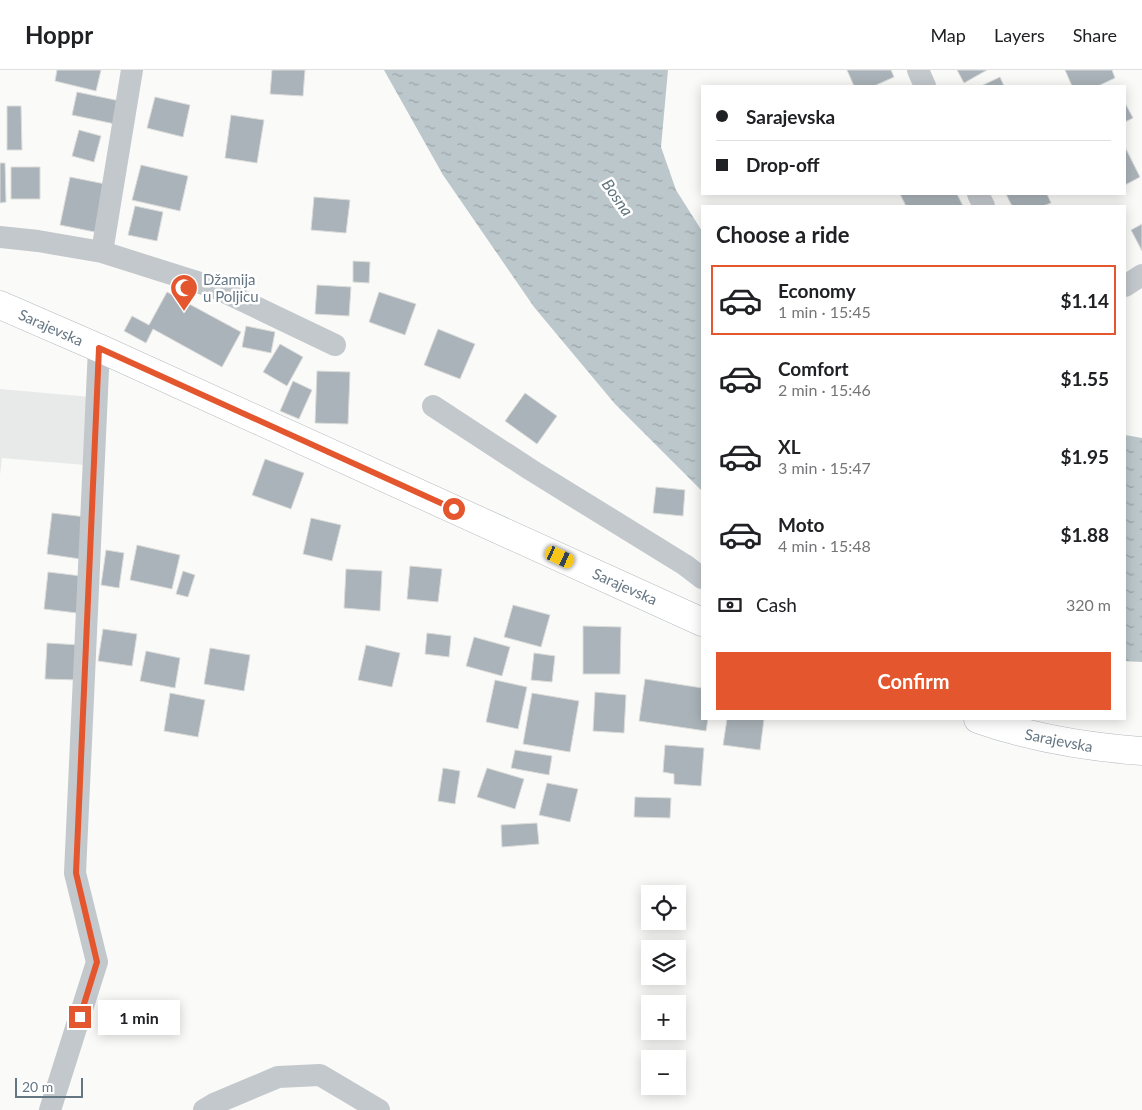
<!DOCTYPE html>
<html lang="en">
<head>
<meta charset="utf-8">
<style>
	body { margin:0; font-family:Lato,sans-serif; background:#f6f6f6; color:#202124; height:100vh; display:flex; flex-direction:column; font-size:19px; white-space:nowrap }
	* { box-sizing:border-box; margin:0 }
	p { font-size:16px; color:#757577 }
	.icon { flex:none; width:28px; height:28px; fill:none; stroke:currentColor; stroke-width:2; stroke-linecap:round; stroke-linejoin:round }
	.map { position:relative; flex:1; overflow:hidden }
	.drawer { position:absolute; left:701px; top:135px; width:425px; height:515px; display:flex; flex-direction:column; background:#fff; border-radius:0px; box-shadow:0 2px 12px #0003 }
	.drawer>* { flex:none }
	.guide { position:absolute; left:701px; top:15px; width:425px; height:110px; border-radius:0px; box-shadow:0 2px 12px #0003; display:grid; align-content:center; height:110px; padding:0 15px; background:#fff }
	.controls { position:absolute; left:641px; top:815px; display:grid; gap:10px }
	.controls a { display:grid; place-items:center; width:45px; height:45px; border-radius:0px; background:#fff; box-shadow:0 2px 12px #0003; font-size:25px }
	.scale { position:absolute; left:15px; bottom:12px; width:68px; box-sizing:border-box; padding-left:5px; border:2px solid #657683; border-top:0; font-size:14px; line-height:18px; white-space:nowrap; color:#657683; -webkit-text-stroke:4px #fff; paint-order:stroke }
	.end { position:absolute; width:22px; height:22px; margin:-11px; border:6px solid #e4572e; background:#fff; box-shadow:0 0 0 2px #fff }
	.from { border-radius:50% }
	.bubble { position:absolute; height:35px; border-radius:0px; background:#fff; box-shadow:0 2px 12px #0003; font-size:16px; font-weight:700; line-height:35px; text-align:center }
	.car { position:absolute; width:15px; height:30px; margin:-15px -8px; border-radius:6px; box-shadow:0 0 4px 1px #0007; background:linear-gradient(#f5c518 24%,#345 0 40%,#f5c518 0 76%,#345 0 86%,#f5c518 0) }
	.guide b { display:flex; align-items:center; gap:18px; height:48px; font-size:19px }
	.guide b+b { border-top:1px solid #e0e0e0 }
	.guide i { width:12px; height:12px; background:#202124 }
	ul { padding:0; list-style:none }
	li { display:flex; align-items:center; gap:15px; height:70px; margin:0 10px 8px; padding:0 5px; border:2px solid transparent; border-radius:0px }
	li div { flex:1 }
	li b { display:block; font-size:19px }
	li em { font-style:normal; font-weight:700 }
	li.active { border-color:#e4572e }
	li>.icon { width:45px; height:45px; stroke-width:1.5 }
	h2 { padding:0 15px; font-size:22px; line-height:60px }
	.pay { display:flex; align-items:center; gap:12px; height:55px; padding:0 15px; font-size:19px }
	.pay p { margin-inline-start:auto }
	.primary-button { display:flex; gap:10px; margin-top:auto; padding:10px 15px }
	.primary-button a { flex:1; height:58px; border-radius:0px; background:#e4572e; color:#fff; font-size:20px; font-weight:700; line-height:58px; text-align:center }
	header { display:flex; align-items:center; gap:30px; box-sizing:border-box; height:70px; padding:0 25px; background:#fff; border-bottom:1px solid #e0e0e0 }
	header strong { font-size:24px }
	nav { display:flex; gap:28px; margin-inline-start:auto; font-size:18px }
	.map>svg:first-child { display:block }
	.built { fill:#e8e9e9 }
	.water { fill:url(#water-ripples) }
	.building { fill:#aab3b9; stroke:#dcdcda }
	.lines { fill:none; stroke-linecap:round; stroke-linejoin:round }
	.secondary-casing { stroke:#b3babf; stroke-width:29 }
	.street { stroke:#c3c8cc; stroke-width:22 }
	.secondary { stroke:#fff; stroke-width:28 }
	.route { stroke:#e4572e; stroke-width:6 }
	.labels { text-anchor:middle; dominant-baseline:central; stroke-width:5; stroke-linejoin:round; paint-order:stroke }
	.poi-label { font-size:15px; fill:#657683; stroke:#fff; text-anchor:start }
	.street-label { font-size:15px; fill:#657683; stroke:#fff }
	.water-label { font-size:16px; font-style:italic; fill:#60757c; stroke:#fff }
</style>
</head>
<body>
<header>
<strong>Hoppr</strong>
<nav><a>Map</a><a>Layers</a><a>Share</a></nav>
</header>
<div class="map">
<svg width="1142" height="1040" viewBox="0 0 1142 1040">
	<defs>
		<pattern id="water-ripples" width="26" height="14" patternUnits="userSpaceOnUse" patternTransform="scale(1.25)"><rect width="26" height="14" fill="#bbc7cb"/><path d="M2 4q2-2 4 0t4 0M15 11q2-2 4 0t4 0" fill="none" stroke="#9ca6aa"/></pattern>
	</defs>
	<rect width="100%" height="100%" fill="#fafaf8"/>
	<path class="built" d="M0,319L91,327L85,395L2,388L0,405Z"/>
	<path class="water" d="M384,0H668L661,77L676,120L702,161V421L615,334L534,237L443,105Z
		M1125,365L1142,368V592L1125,591Z"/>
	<path class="building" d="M57,0H101L96,21L55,11Z
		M272,0H305L303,26L270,24Z
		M847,0H891L894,7L874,16H854Z
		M957,0H987L964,13Z
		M1065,0H1112L1115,8L1098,16H1072Z
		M1000,7L1004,16H981Z
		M77,22L120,31L115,54L72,45Z
		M155,27L190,35L183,67L147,58Z
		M1125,33L1133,48L1125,52Z
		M7,36H21L22,80H7Z
		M231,45L264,50L257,93L225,88Z
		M79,60L101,66L94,92L72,86Z
		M1125,77L1140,107L1125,115Z
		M0,93H5L6,132L0,133Z
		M141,95L188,106L180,141L132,130Z
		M11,97H40V129H11Z
		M70,107L105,114L95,162L60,155Z
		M900,124H957L963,136H906Z
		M1006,124H1047L1051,133L1043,136H1012Z
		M314,127L350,130L346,163L311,160Z
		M135,136L163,142L157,171L128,165Z
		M1142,154V181L1131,160Z
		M353,191L370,192L369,213L353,212Z
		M317,215L351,217L349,246L315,244Z
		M167,222L241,262L222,297L153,259L146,273L124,261L132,246L149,255Z
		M379,222L416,234L405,265L369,252Z
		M246,256L275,262L271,283L242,277Z
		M438,259L475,274L460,309L424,295Z
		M280,274L303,287L287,316L263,302Z
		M317,301L350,302L348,354L315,353Z
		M293,311L312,320L299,349L280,341Z
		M525,323L557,346L537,374L505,351Z
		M265,389L304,403L291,439L252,425Z
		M656,417L685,420L683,446L653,443Z
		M52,443L86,447L80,489L47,484Z
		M311,448L341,455L332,491L303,484Z
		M137,475L180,485L172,519L130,510Z
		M106,480L124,483L119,518L101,515Z
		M410,496L442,499L438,532L407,529Z
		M346,499L382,501L380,541L344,538Z
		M183,501L195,505L188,527L176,524Z
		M48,502L81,506L77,543L44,539Z
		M513,535L550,545L541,577L504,567Z
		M583,556L621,557L620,604H583Z
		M103,559L137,564L132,596L98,591Z
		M427,563L451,566L449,587L425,584Z
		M474,567L510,577L502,606L466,596Z
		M47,573L80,575L78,610L45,609Z
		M366,575L400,583L392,617L358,610Z
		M210,578L250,585L244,621L204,614Z
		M146,581L180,588L175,618L140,611Z
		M534,583L555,586L552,612L531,610Z
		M645,609L702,618V649H708L706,661L639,651Z
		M495,610L527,617L518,659L486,652Z
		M595,622L626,625L624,663L593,661Z
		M170,623L205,630L198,667L164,661Z
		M532,623L579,631L570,682L523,674Z
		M727,649H764L760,680L723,675Z
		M665,675L704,678L701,716L674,714V704L663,702Z
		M515,680L552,686L549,705L511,698Z
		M443,698L460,701L455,734L438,731Z
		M487,698L524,709L515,739L477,727Z
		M547,713L578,719L570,752L539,745Z
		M635,727L671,728L670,748L634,747Z
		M537,753L539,774L502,777L501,755Z"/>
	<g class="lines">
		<defs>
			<path id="secondary" d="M0,235L99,278L702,552
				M978,649C1031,668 1086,677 1142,681"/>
		</defs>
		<use href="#secondary" class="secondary-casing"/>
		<path class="street" d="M918,0L925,16
			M978,124L984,136
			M0,167L38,171L102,182L216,218L335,275
			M102,182L132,0
			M1125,216L1142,205
			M433,336L531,400L685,495L702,508
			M50,1040L97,892L75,803L99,278
			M204,1040L214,1034L278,1007L320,1005L379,1040"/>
		<use href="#secondary" class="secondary"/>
	</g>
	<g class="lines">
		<path class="route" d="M80,947L97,892L76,803L99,278L454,439"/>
	</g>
	<defs>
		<symbol id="mosque-pin" viewBox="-11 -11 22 30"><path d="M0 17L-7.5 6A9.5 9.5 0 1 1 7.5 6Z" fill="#e4572e" stroke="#fff"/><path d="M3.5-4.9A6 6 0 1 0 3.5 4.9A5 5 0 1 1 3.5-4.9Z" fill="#fff"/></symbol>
	</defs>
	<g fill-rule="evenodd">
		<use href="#mosque-pin" x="168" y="202" width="32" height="43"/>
	</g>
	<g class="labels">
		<g class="poi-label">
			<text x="203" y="209">Džamija<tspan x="203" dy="17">u Poljicu</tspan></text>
		</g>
		<g class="street-label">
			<text transform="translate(51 257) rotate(24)">Sarajevska</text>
			<text transform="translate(625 516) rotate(24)">Sarajevska</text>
			<text transform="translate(1059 670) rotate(11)">Sarajevska</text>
		</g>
		<g class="water-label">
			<text transform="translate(618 127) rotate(55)">Bosna</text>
		</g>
	</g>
</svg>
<div class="controls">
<a><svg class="icon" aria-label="locate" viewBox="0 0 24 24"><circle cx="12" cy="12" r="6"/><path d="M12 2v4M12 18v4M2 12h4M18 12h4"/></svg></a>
<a><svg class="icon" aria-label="layers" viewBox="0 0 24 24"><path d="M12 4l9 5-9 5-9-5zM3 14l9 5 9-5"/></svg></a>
<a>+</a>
<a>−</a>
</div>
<div class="scale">20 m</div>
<i class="end from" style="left:454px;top:439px"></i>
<i class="end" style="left:80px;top:947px"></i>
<div class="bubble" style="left:98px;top:930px;width:82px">1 min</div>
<i class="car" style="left:560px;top:487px;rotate:115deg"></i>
<div class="guide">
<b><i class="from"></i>Sarajevska</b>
<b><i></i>Drop-off</b>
</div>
<section class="drawer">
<h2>Choose a ride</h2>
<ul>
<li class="active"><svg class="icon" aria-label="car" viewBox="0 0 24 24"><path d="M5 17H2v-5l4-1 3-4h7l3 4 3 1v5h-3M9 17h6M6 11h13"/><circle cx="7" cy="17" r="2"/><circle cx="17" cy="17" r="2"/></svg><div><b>Economy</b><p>1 min · 15:45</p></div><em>$1.14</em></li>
<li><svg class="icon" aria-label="car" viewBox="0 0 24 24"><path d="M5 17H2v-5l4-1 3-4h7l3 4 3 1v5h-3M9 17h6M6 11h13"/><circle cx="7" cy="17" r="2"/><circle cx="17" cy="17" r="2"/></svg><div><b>Comfort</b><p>2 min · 15:46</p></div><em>$1.55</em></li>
<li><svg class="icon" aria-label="car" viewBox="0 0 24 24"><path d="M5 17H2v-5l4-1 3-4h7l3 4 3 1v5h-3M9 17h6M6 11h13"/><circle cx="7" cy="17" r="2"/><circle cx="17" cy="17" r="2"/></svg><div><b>XL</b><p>3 min · 15:47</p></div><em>$1.95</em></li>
<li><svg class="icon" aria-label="car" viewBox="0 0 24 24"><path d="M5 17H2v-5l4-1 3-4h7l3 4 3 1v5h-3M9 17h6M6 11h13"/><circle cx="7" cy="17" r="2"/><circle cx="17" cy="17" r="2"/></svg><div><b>Moto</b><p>4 min · 15:48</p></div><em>$1.88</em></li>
</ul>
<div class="pay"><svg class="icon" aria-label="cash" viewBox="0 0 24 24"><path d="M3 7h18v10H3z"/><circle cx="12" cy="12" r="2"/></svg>Cash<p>320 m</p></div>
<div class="primary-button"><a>Confirm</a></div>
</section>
</div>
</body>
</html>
